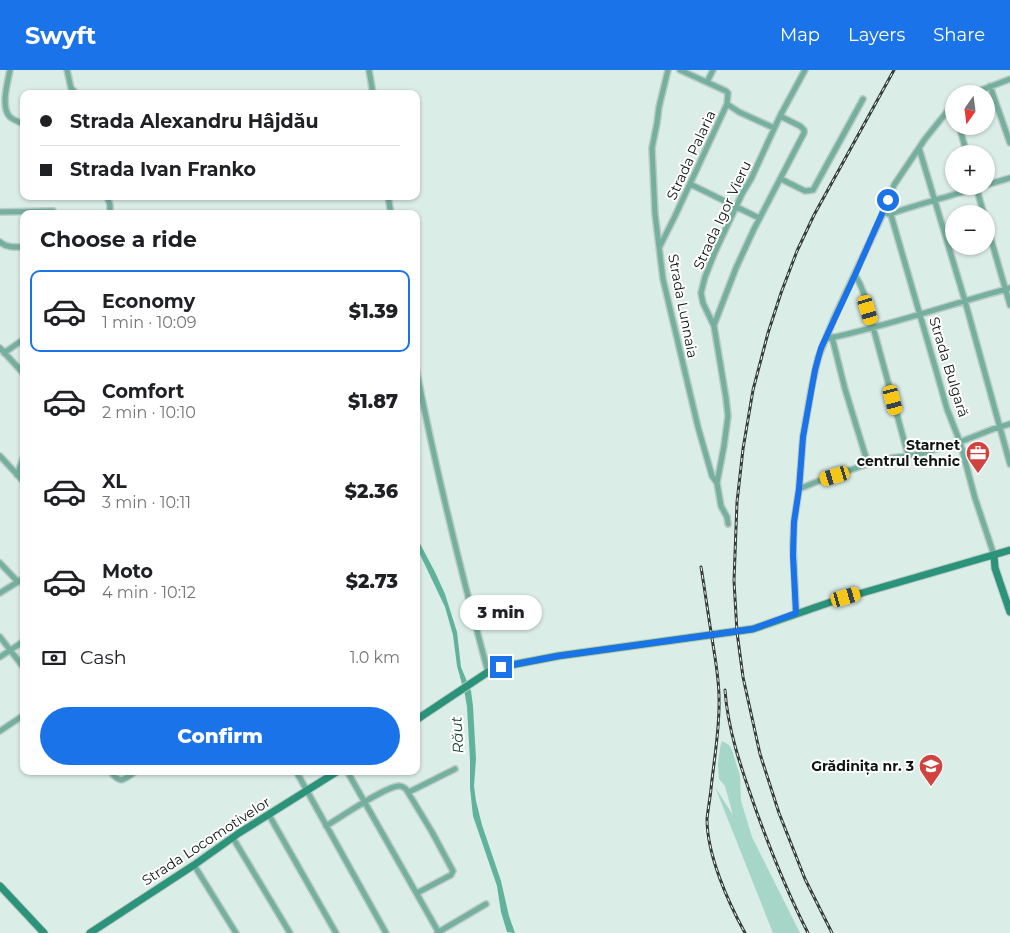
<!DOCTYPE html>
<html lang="en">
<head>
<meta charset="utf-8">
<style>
	body { margin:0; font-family:Montserrat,sans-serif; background:#f6f6f6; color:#202124; height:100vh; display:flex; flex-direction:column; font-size:19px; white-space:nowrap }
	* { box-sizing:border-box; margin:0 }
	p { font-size:16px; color:#757577 }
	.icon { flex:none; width:28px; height:28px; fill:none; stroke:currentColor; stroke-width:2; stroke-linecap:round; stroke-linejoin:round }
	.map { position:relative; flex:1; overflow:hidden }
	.side { position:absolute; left:20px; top:140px; width:400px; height:565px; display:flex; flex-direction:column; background:#fff; border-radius:10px; box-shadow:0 1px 4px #0004 }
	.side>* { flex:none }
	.top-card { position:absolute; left:20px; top:20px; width:400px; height:110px; border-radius:10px; box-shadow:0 1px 4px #0004; display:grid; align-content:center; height:110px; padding:0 20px; background:#fff }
	.needle { width:32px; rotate:194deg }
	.tools { position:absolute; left:945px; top:15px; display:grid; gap:10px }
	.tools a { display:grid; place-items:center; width:50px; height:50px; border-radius:50%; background:#fff; box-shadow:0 1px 4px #0004; font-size:25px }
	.end { position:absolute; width:22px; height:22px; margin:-11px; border:6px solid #1a73e8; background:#fff; box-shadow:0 0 0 2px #fff }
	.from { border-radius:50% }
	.bubble { position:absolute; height:35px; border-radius:18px; background:#fff; box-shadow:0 1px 4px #0004; font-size:16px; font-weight:800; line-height:35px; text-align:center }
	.car { position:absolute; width:15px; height:30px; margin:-15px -8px; border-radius:6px; box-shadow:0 0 4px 1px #0007; background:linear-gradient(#f5c518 24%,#345 0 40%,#f5c518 0 76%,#345 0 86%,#f5c518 0) }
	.top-card b { display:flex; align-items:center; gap:18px; height:48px; font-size:19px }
	.top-card b+b { border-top:1px solid #e0e0e0 }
	.top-card i { width:12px; height:12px; background:#202124 }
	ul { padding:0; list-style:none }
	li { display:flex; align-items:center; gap:15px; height:82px; margin:0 10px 8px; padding:0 10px; border:2px solid transparent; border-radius:10px }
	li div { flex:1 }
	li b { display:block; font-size:19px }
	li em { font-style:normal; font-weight:800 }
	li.selected { border-color:#1a73e8 }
	li>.icon { width:45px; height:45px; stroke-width:1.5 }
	h2 { padding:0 20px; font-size:22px; line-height:60px }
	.pay { display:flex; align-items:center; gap:12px; height:55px; padding:0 20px; font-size:19px }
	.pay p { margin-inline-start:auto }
	.cta { display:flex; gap:10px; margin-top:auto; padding:10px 20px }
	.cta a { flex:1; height:58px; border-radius:30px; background:#1a73e8; color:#fff; font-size:20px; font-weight:800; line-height:58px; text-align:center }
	header { display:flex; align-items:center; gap:30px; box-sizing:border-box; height:70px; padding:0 25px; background:#1a73e8; color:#fff }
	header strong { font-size:24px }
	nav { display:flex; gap:28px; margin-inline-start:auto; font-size:18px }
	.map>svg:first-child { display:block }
	.green { fill:#a5d6c7 }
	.water { fill:#60b29b }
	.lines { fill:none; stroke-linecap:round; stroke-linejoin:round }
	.street-casing { stroke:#bacac5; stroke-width:8 }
	.secondary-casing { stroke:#bacac5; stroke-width:9 }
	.street { stroke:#75b09f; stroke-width:5 }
	.secondary { stroke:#2c937b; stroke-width:7 }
	.rail-casing { stroke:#353e3b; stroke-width:3 }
	.rail { stroke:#fff; stroke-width:1; stroke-dasharray:4; stroke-linecap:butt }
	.route { stroke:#1a73e8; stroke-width:6 }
	.labels { text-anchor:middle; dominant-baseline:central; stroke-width:4; stroke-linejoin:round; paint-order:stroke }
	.street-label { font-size:14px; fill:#0f1513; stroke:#fff }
	.poi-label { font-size:14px; font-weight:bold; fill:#0f1513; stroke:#fff; text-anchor:end }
	.water-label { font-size:15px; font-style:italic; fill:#1e443a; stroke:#fff }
</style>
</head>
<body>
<header>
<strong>Swyft</strong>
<nav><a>Map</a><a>Layers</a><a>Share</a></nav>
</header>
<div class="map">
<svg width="1010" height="863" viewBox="0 0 1010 863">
	<rect width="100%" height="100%" fill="#dbede7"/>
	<path class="green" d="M722,671L729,675L732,680L735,690L740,706L741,731L752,767L800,863H773L715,717L733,745L725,716L719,709L718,695L720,678Z"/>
	<path class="water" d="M416,466L435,502L445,524L457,562L461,597L471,621L473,636L476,689L474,716L476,731L482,755L501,811L509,846L515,863L507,862L501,842L497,816L473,746L470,718V691L467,637L465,625L457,596L453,565L445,537L416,476Z"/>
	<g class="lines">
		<defs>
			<path id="street" d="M10,0C8,11 0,37 10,47C13,50 19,52 24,54
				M67,0L71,18L77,24
				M369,0L373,24
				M668,0L659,37L657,53L652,78L655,144L663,209L698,357L712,406L717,413
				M707,12L713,0
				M990,16L1010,73
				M971,24L1010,9
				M727,34L739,42L774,58
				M959,56L967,84
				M919,78L965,231L1010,394
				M781,109L805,121L813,120L863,29
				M690,114L759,148
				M986,115L1010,108
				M976,117L984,144
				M107,126L110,135V144
				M388,126L391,144
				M0,142L53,141
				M883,142L891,145L893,143C922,133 952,126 982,116
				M891,145L938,307L947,339L960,372L975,428L994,485
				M986,152L1010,235
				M0,172C7,178 15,177 24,177
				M660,176L675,146L727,34L728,23L726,21L680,0
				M855,205L860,214L864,224L908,385
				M714,255L736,198L754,159L804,63V60L800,56L780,46
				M832,267L845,319L868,394
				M826,269C888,256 948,235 1010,218
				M0,278L24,304
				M4,283L24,269
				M416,298C436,401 461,502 488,602
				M0,386L24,412
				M17,405L24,386
				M799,419L821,410L868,394L891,388L920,384L960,372L993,359L1010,354
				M728,454L727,447L721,436L717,413L724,376L728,346L726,328L714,256L703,233L701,223L705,207L715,182L742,124L751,109L780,46L805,0
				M0,493L18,512
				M0,523L24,508
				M796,543L793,475L794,452L799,419L803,367L811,320L818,288L834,248L886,137L894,115L925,69L954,33
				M0,567L24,598
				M0,587L24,571
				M0,661L24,645
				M110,701C121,715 123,710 136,701
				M296,701L386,863
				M347,701L439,863
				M409,722L455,699
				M269,745L336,863
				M326,756C341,747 386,716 399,716C403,716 403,717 406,719L432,762L453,801L451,805L417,823
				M233,768L290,863
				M194,795L236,863
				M437,863L486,834"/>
			<path id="secondary" d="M994,485L995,498L1010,542
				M416,650L488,602L501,597L558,586L753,559L831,532L1010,480
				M0,816L44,863
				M90,863L194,795L239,763L338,701"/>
		</defs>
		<use href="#street" class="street-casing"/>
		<use href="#secondary" class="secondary-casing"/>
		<use href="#street" class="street"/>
		<use href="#secondary" class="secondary"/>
		<defs>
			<path id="rail" d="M701,497C705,521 708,544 712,568C715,588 719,608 719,628C720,658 714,689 711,719C710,729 708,739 707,749C707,785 728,832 745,863
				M725,620C728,663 743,703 757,743C772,784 788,824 808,863
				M832,863L805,809L779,743L760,684L743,607L737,562L734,511L737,432L743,379L753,320L768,263L781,223L797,181L814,145L894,0"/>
		</defs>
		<use href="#rail" class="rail-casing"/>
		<use href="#rail" class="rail"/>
	</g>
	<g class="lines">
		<path class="route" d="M501,597L558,586L753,559L796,543L793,486L794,452L799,419L803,367L815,300L821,278L855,205L888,130"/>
	</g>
	<defs>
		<symbol id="office-pin" viewBox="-11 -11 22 30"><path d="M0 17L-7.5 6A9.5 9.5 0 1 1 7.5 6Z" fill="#d1433e" stroke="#fff"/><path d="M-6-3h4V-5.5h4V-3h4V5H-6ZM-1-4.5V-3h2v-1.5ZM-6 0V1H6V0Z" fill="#fff"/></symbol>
		<symbol id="school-pin" viewBox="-11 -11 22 30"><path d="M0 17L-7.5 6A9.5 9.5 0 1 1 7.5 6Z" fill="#d1433e" stroke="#fff"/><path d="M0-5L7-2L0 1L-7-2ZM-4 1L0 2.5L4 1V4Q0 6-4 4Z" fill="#fff"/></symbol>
	</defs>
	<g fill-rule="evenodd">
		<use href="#office-pin" x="964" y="369" width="28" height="38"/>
		<use href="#school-pin" x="917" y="682" width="28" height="38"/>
	</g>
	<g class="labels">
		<g class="street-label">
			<text transform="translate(691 85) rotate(-65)">Strada Palaria</text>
			<text transform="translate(722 145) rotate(-65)">Strada Igor Vieru</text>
			<text transform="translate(683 236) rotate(79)">Strada Lunnaia</text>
			<text transform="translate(949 297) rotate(73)">Strada Bulgară</text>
			<text transform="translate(206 771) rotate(-33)">Strada Locomotivelor</text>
		</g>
		<g class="poi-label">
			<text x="960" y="375">Starnet<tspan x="960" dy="16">centrul tehnic</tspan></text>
			<text x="914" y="696">Grădinița nr. 3</text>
		</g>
		<g class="water-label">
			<text transform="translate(457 665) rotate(-93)">Răut</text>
		</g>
	</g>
</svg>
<div class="tools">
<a><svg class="needle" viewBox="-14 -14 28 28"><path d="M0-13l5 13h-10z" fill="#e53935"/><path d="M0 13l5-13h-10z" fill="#757577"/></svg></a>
<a>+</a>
<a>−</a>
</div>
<i class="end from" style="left:888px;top:130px"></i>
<i class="end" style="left:501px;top:597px"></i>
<div class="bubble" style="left:460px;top:525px;width:82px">3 min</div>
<i class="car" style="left:868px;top:240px;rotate:163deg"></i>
<i class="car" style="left:893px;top:330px;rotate:165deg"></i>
<i class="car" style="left:835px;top:406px;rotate:253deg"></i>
<i class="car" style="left:846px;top:527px;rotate:74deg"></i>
<div class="top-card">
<b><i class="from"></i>Strada Alexandru Hâjdău</b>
<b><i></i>Strada Ivan Franko</b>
</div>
<section class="side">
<h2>Choose a ride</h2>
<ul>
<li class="selected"><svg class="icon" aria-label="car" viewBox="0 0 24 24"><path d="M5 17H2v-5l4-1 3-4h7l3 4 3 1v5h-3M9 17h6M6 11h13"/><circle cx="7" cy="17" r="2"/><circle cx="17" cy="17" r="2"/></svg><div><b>Economy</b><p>1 min · 10:09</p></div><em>$1.39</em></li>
<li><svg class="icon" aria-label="car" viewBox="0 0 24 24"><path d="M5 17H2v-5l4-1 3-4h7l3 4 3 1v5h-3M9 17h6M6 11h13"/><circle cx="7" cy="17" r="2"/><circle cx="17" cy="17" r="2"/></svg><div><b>Comfort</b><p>2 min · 10:10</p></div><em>$1.87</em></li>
<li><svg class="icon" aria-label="car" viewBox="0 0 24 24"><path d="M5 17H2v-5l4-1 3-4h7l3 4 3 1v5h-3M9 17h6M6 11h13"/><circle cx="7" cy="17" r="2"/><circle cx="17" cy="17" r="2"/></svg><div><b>XL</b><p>3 min · 10:11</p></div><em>$2.36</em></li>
<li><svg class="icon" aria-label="car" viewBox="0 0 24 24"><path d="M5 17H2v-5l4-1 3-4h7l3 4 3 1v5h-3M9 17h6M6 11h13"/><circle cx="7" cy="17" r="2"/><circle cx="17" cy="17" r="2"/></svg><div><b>Moto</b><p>4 min · 10:12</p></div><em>$2.73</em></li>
</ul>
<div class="pay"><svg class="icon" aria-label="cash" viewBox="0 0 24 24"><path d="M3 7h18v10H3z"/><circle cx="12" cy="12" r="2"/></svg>Cash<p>1.0 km</p></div>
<div class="cta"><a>Confirm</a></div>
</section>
</div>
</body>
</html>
